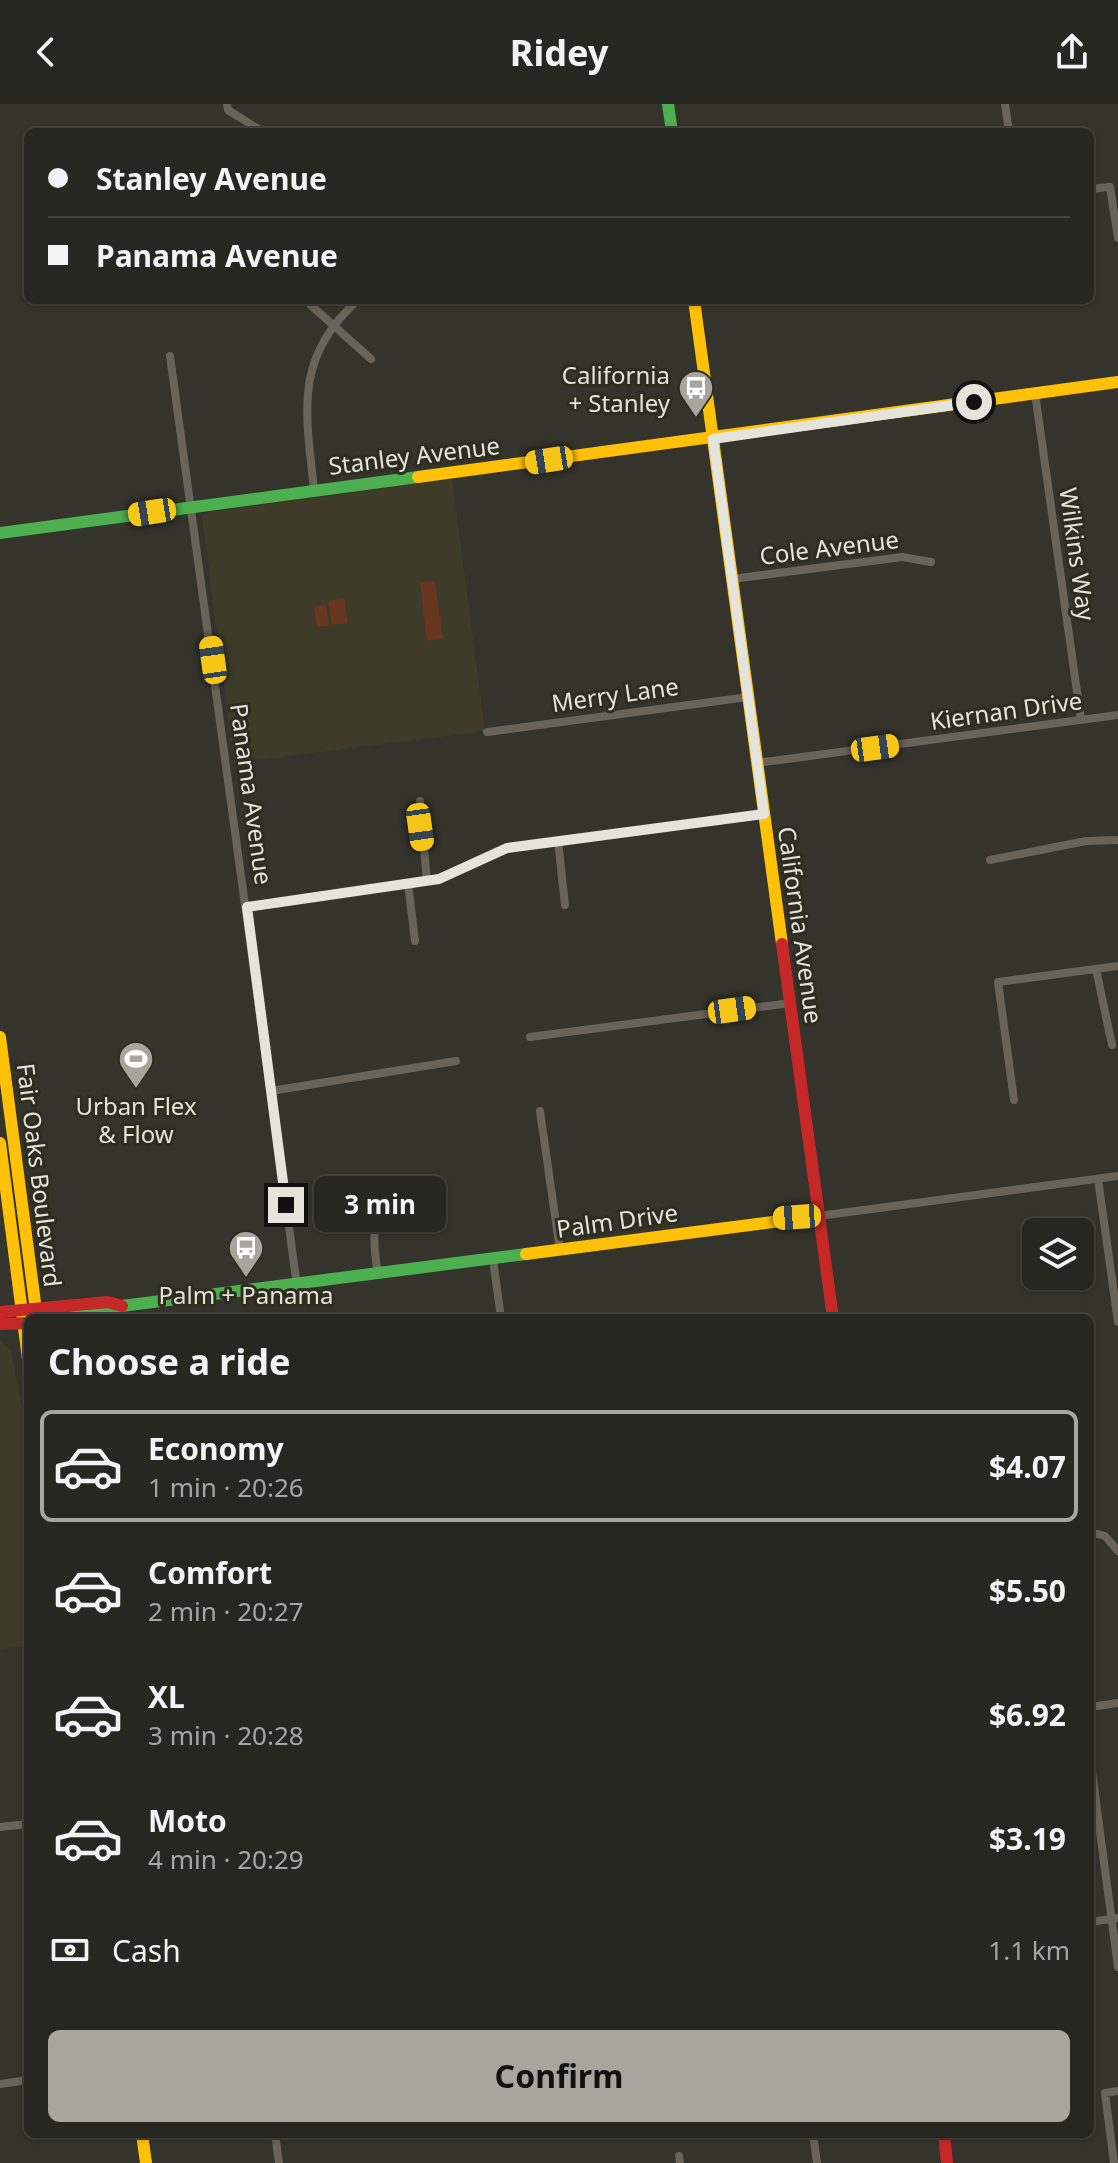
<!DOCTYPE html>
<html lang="en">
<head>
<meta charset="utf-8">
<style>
	body { margin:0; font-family:"Noto Sans",sans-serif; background:#33332e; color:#f1f3f6; height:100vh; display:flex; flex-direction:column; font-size:30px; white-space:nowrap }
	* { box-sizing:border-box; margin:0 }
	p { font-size:26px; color:#a4a5a5 }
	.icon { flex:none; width:44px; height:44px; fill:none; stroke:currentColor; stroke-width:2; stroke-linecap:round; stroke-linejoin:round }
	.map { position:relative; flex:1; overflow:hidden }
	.drawer { position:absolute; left:24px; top:1210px; width:1070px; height:824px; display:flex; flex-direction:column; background:#272721; border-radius:12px; box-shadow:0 2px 6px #0004,0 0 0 2px #43443f }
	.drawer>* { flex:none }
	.banner { position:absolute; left:24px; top:24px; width:1070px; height:176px; border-radius:12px; box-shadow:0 2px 6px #0004,0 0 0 2px #43443f; display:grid; align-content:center; height:176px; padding:0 24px; background:#272721 }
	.tools { position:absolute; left:1022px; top:1114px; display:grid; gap:16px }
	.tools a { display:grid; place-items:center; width:72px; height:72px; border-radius:12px; background:#272721; box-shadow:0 2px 6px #0004,0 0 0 2px #43443f; font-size:40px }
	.end { position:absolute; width:36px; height:36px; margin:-18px; border:10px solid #e4e4dc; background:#111; box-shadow:0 0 0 4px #111 }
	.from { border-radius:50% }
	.bubble { position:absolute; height:56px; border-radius:12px; background:#272721; box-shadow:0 2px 6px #0004,0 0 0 2px #43443f; font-size:26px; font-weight:700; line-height:56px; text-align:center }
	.car { position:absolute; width:24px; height:48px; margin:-24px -12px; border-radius:10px; box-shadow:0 0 6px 2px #0007; background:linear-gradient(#f5c518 24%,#345 0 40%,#f5c518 0 76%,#345 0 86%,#f5c518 0) }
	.banner b { display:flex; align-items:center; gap:28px; height:76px; font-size:30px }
	.banner b+b { border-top:2px solid #43443f }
	.banner i { width:20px; height:20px; background:#f1f3f6 }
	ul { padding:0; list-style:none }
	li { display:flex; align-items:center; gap:24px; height:112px; margin:0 16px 12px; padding:0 8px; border:4px solid transparent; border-radius:12px }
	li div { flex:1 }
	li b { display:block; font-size:30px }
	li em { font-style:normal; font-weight:700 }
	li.current { border-color:#a6a69e }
	li>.icon { width:72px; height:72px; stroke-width:1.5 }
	h2 { padding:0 24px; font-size:36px; line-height:96px }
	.pay { display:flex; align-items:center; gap:20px; height:88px; padding:0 24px; font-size:30px }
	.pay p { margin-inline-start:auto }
	.button { display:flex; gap:16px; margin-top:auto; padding:16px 24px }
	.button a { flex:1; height:92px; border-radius:12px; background:#a6a69e; color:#111; font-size:32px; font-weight:700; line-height:92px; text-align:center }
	header { display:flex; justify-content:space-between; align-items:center; height:104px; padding:0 24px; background:#272721; font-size:36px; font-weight:700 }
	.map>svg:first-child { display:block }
	.built { fill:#3e3c29 }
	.garden { fill:#69371f }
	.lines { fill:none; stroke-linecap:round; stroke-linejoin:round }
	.street { stroke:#69645a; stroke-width:8 }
	.fast { stroke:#4caf50; stroke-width:12 }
	.slow { stroke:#ffc107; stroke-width:12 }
	.jam { stroke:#c62828; stroke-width:12 }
	.route { stroke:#e4e4dc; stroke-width:10 }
	.labels { text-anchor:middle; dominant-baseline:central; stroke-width:6; stroke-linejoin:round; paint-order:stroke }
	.poi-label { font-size:24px; fill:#e4e4dc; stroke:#2e2d20 }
	.street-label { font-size:24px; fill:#e4e4dc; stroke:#2e2d20 }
</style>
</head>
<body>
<header><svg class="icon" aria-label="back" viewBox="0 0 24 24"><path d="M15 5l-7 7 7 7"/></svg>Ridey<svg class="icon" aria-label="share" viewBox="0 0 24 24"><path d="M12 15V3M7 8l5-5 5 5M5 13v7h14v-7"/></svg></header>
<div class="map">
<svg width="1118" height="2059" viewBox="0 0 1118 2059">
	<rect width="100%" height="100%" fill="#34342c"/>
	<path class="built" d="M452,375L485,627L234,659L202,412L209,408Z
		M0,1235L11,1247L28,1337V1542L0,1545Z"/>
	<path class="garden" d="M435,477L443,535L427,537L420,479Z
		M344,494L348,519L332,521L328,497Z
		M326,501L329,522L317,523L314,503Z"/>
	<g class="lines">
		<path class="street" d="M227,0L228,6L263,28
			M1005,0L1009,28
			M1090,85L1110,83L1118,134
			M305,196L371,255
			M170,252L297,1182
			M1035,289L1081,616
			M314,386C306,309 293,254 358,196
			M732,475L902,453L931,458
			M487,628L748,593
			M757,659L1118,611
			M420,697L427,777
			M558,737L565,801
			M990,756L1086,737L1118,736
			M408,779L415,837
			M247,803L439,775L507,744L764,710
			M1096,865L1112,941
			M530,933L790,899
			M271,987L456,957
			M1014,996L998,878L1118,862
			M540,1007L560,1147
			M1098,1075L1118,1218
			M819,1112L1118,1072
			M493,1156L501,1214
			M378,1171C374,1142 368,1118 392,1095
			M1090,1428L1105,1432L1118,1447
			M1090,1603L1118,1599
			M1090,1653L1118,1863
			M0,1723L28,1720
			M1090,1818L1118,1814
			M0,1980L28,1976
			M275,2030L279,2059
			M813,2030L817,2059
			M679,2052L680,2059
			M1114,2059L1105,1989L1118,1987"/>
		<path class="fast" d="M668,0L672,28
			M0,429L418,373
			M67,1214L109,1208L122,1202L526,1150"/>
		<path class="slow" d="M694,196L782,840
			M418,373L1118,278
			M0,933L37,1214
			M0,1039L28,1255
			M526,1150L819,1112
			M142,2030L146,2059"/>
		<path class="jam" d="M782,840L833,1214
			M0,1208L108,1198L122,1202
			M0,1220L28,1219
			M944,2030L947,2059"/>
	</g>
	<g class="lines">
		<path class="route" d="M286,1101L247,803L439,775L507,744L764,710L713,335L974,298"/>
	</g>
	<defs>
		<symbol id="bus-pin" viewBox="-11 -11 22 30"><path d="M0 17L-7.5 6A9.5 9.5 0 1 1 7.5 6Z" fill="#a6a69e" stroke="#2e2d20"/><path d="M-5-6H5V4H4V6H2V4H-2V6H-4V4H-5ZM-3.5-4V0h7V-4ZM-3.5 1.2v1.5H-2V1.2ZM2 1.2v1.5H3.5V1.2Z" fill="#fff"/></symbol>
		<symbol id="stadium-pin" viewBox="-11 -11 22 30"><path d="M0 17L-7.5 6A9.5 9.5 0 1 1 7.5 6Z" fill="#a6a69e" stroke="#2e2d20"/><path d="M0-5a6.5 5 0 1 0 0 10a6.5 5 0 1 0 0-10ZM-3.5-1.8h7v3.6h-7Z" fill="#fff"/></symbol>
	</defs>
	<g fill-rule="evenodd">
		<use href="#bus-pin" x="676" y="264" width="40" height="54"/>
		<use href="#stadium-pin" x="116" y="935" width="40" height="54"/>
		<use href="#bus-pin" x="226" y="1124" width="40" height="54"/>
	</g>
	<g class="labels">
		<g class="poi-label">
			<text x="670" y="270" text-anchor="end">California<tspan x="670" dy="28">+ Stanley</tspan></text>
			<text x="136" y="1001">Urban Flex<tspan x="136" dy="28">&amp; Flow</tspan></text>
			<text x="246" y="1190">Palm + Panama</text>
		</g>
		<g class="street-label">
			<text transform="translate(414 351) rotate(-7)">Stanley Avenue</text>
			<text transform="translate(829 443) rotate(-7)">Cole Avenue</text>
			<text transform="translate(1078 450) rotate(82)">Wilkins Way</text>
			<text transform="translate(615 590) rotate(-8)">Merry Lane</text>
			<text transform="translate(1006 606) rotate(-8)">Kiernan Drive</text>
			<text transform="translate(252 690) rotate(82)">Panama Avenue</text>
			<text transform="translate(801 821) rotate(82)">California Avenue</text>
			<text transform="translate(40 1071) rotate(83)">Fair Oaks Boulevard</text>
			<text transform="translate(617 1116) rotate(-8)">Palm Drive</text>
		</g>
	</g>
</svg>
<div class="tools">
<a><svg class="icon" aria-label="layers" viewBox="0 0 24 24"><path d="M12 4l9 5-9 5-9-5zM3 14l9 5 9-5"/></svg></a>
</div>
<i class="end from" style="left:974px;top:298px"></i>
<i class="end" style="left:286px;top:1101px"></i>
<div class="bubble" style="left:314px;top:1072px;width:132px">3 min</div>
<i class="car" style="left:549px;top:356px;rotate:261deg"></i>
<i class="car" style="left:152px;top:408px;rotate:261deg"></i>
<i class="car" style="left:213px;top:556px;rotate:352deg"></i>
<i class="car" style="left:875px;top:644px;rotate:82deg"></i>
<i class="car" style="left:420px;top:723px;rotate:172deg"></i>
<i class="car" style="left:732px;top:906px;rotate:82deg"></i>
<i class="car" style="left:797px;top:1113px;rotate:266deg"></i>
<div class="banner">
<b><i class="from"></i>Stanley Avenue</b>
<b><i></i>Panama Avenue</b>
</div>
<section class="drawer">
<h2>Choose a ride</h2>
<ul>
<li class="current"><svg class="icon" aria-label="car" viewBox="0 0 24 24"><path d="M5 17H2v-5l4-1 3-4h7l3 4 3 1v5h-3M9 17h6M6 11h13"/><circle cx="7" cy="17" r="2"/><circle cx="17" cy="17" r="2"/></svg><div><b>Economy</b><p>1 min · 20:26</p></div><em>$4.07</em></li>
<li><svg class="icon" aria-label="car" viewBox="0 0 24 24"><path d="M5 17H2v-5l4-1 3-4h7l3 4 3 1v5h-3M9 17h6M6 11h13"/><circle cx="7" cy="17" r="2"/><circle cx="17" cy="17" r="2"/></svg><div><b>Comfort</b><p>2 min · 20:27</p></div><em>$5.50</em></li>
<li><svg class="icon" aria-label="car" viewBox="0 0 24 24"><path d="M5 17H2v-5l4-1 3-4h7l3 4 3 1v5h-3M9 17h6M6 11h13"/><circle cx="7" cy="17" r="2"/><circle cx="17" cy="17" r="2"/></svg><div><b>XL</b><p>3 min · 20:28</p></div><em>$6.92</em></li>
<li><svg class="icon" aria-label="car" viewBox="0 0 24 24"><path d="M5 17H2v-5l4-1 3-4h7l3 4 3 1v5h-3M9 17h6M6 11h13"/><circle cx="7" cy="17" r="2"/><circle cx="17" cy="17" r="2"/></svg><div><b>Moto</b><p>4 min · 20:29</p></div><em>$3.19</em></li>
</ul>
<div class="pay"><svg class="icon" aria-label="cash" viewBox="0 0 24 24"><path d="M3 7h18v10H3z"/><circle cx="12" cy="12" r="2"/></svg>Cash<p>1.1 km</p></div>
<div class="button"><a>Confirm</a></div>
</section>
</div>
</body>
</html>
